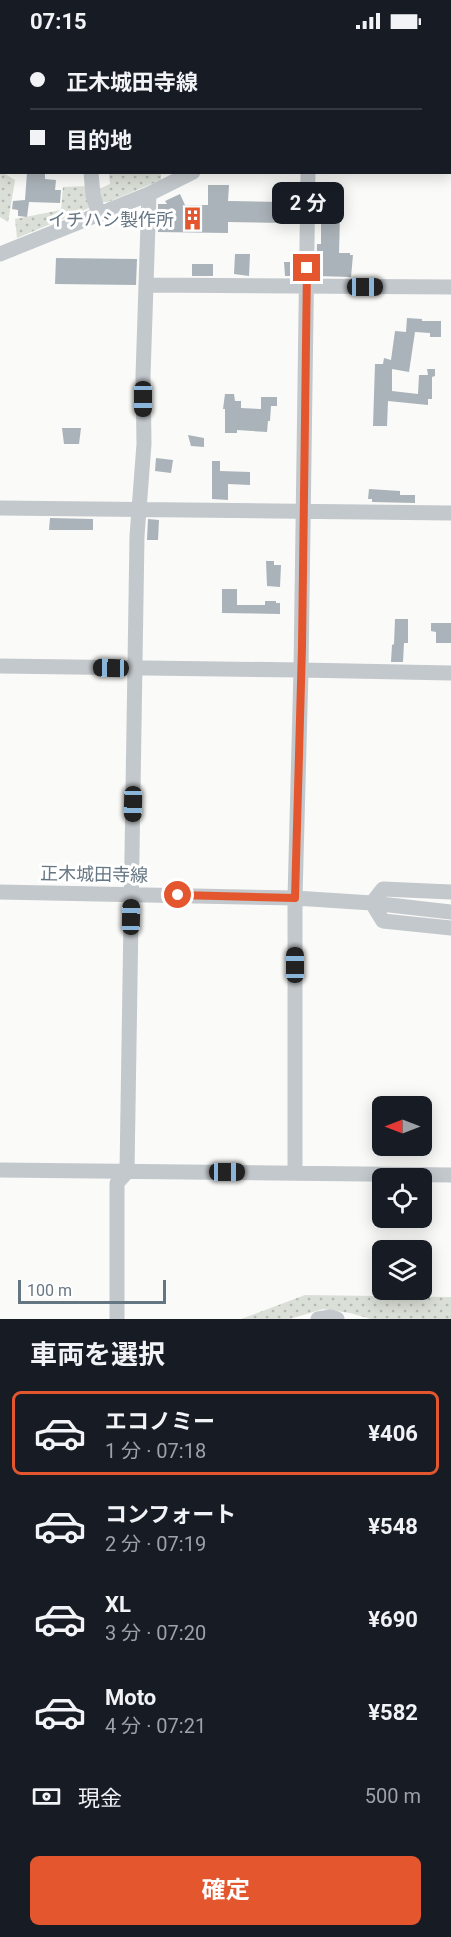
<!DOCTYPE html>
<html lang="ja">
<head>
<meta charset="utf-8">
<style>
	body { margin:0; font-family:Roboto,"Noto Sans JP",sans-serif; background:#242831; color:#f1f3f6; height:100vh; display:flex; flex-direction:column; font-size:22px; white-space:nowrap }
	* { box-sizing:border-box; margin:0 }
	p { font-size:20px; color:#9ea1a6 }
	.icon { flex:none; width:33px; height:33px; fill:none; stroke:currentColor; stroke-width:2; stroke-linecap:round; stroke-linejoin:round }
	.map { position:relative; height:1277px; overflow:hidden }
	.sheet { display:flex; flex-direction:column; background:#171b24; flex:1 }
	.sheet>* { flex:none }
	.guide { position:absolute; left:0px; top:0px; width:452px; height:132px; box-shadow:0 3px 15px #0003; display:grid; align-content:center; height:132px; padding:0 30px; background:#171b24 }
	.needle { width:39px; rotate:270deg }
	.controls { position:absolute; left:372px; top:1054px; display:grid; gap:12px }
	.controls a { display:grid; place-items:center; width:60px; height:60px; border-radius:9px; background:#171b24; box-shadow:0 3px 15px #0003; font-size:30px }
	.scale { position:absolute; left:18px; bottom:15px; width:148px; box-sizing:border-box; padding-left:6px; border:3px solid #657683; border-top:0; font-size:16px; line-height:21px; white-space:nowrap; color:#657683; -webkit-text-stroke:4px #fff; paint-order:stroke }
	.end { position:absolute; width:27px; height:27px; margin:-14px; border:8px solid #e4572e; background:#fff; box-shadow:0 0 0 3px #fff }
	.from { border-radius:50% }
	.bubble { position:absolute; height:42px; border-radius:9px; background:#171b24; box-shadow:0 3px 15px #0003; font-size:20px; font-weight:700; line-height:42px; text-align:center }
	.car { position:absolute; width:18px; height:36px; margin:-18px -9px; border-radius:8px; box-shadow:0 0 4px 2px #0007; background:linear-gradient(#222 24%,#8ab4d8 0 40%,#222 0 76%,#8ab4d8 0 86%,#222 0) }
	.guide b { display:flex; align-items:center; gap:21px; height:57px; font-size:22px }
	.guide b+b { border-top:2px solid #363941 }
	.guide i { width:15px; height:15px; background:#f1f3f6 }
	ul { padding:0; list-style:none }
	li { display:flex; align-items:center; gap:18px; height:84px; margin:0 12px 9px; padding:0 18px; border:3px solid transparent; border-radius:9px }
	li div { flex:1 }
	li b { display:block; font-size:22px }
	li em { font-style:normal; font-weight:700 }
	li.current { border-color:#e4572e }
	li>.icon { width:54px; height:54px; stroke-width:1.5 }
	h2 { padding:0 30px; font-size:27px; line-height:72px }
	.pay { display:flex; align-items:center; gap:15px; height:66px; padding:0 30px; font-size:22px }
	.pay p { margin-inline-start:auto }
	.primary-button { display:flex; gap:12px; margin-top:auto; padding:12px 30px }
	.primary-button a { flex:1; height:69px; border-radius:9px; background:#e4572e; color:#fff; font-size:24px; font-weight:700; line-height:69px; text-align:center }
	.status { display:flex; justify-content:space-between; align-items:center; height:42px; padding:0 30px; background:#171b24; direction:ltr }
	.status svg { height:16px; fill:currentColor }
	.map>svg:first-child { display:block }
	.grass { fill:url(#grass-dots) }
	.building { fill:#aab3b9 }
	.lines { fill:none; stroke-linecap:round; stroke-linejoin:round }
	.minor { stroke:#c3c8cc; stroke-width:15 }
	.route { stroke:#e4572e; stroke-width:8 }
	.labels { text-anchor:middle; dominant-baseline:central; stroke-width:6; stroke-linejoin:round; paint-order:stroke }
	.poi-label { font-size:18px; fill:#657683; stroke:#fff; text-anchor:end }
	.street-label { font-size:18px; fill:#657683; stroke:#fff }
</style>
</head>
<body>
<div class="status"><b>07:15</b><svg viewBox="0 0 49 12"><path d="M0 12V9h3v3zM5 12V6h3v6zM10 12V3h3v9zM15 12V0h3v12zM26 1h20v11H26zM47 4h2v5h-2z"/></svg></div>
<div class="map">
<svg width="451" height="1277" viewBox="0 0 451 1277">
	<defs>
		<pattern id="grass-dots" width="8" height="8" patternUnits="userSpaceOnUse" patternTransform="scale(1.5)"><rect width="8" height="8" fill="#dadfd7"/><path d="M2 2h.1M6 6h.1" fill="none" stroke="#b4b9b4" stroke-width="1.8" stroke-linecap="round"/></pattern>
	</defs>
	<rect width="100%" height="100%" fill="#fafaf8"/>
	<path class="grass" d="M0,91L2,130L15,138L8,180L0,175Z
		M109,131H161V138L108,160H100L99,147L110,142Z
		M88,144L89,166L17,196L15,177L61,168L63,145Z
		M305,1253L451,1255V1277H371L350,1271L323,1267L290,1277H241Z"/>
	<path class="building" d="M27,130H45V137L56,138L55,148H61L60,161L29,160L27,175L18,174V168L12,167L13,159L25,158Z
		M208,143H229L228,159L283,160V166H286V181L228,180V191L158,190V162H167L165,159L180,152L185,163H208Z
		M320,159L333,160V175H340L339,211H350V213H353L351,235L316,234L317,202H321V182H317V166H320Z
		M235,212H250L249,234L234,232Z
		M297,213V234H285L284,220H297Z
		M56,216L137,217L136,243L55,242Z
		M192,222H213V234H192Z
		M407,276L422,277V279H441V295H430V291L415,290L409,330L392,327V349L418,352L419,333H428L427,327H435V334L432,335V357H428V363L388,359L387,384H373L375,322H383L384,316L391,318L395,289L406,290Z
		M225,352H234L235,359H241V366L261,367V355H277V364H271L270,379H268L267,390L237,388V391H225V367H223Z
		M62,386H81L79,402H64Z
		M188,393L204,396V405L191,404Z
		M156,416L173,418L171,431L155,429Z
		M212,419H220V429L250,430V443L228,442V458L212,457Z
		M369,447L400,449V453H415V461L372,460V457H368Z
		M50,476L93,477V488H49Z
		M148,477L159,478L158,498H147Z
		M266,519H274V523H281L280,545L267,544Z
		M222,547H237V563H265V559H276V561H280V572L222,571Z
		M395,577H408V601H404L403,620H391L392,603L394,602Z
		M431,581H451V601H436V590L431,589Z"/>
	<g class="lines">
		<path class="minor" d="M344,2L345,0
			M450,80H451
			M91,130L93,153L99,173
			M0,212L149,152L193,130
			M147,243L451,245
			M0,466L451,471
			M0,624L301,628L451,631
			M0,850L295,856L372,861L451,870
			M451,850L383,847L372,861L383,879L451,886
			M0,1128L451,1133
			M295,1130V856L301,628L308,130
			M117,1277V1141L127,1130L137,494L144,402L143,334L149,152
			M318,1277L330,1275L337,1277"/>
	</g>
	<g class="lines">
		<path class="route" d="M178,853L295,856L302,605L307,226"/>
	</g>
	<defs>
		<symbol id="building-bare" viewBox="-9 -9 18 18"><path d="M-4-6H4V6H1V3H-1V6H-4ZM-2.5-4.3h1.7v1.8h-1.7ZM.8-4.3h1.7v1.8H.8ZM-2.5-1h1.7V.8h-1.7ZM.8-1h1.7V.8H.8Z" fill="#e4572e" stroke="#fff" stroke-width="2.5" paint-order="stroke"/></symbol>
	</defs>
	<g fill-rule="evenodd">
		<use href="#building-bare" x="176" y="160" width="33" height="33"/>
	</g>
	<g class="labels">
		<g class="poi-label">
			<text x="174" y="177">イチハシ製作所</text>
		</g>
		<g class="street-label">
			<text transform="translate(94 832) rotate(1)">正木城田寺線</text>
		</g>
	</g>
</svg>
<div class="controls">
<a><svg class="needle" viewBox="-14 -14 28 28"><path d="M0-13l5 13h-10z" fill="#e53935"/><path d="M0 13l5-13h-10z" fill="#9ea1a6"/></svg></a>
<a><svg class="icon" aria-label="locate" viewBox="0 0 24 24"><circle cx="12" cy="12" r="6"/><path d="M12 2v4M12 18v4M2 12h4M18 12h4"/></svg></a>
<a><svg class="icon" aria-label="layers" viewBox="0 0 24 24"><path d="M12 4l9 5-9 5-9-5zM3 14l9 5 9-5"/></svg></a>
</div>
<div class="scale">100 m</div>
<i class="end from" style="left:178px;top:853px"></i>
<i class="end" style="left:307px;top:226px"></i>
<div class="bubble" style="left:272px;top:140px;width:72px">2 分</div>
<i class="car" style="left:365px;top:245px;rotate:90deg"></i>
<i class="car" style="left:143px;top:357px;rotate:180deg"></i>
<i class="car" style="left:111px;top:626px;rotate:271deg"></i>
<i class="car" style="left:133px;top:762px;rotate:181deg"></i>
<i class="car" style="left:131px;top:875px;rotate:1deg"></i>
<i class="car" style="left:295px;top:923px;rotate:0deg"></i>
<i class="car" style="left:227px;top:1130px;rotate:90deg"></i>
<div class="guide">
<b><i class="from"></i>正木城田寺線</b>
<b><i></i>目的地</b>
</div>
</div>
<section class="sheet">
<h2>車両を選択</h2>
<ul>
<li class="current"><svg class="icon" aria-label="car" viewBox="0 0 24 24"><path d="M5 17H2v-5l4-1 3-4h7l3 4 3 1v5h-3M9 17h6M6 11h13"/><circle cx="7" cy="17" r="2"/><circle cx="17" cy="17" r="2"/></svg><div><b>エコノミー</b><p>1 分 · 07:18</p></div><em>¥406</em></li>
<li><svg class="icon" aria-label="car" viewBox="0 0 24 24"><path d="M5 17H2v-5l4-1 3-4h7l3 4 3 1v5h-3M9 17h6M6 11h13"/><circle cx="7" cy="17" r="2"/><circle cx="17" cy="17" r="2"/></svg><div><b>コンフォート</b><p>2 分 · 07:19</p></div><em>¥548</em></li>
<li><svg class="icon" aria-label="car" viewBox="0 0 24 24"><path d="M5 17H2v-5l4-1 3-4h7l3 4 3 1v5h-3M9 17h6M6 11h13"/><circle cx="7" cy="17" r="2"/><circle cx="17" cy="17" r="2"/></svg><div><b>XL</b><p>3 分 · 07:20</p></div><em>¥690</em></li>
<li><svg class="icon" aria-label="car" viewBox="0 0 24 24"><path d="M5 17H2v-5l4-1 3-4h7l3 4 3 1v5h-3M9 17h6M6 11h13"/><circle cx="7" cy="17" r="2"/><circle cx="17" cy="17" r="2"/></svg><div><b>Moto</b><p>4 分 · 07:21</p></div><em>¥582</em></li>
</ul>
<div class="pay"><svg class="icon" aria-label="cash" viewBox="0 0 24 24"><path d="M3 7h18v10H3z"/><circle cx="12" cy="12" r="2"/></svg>現金<p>500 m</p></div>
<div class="primary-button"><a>確定</a></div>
</section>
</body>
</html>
